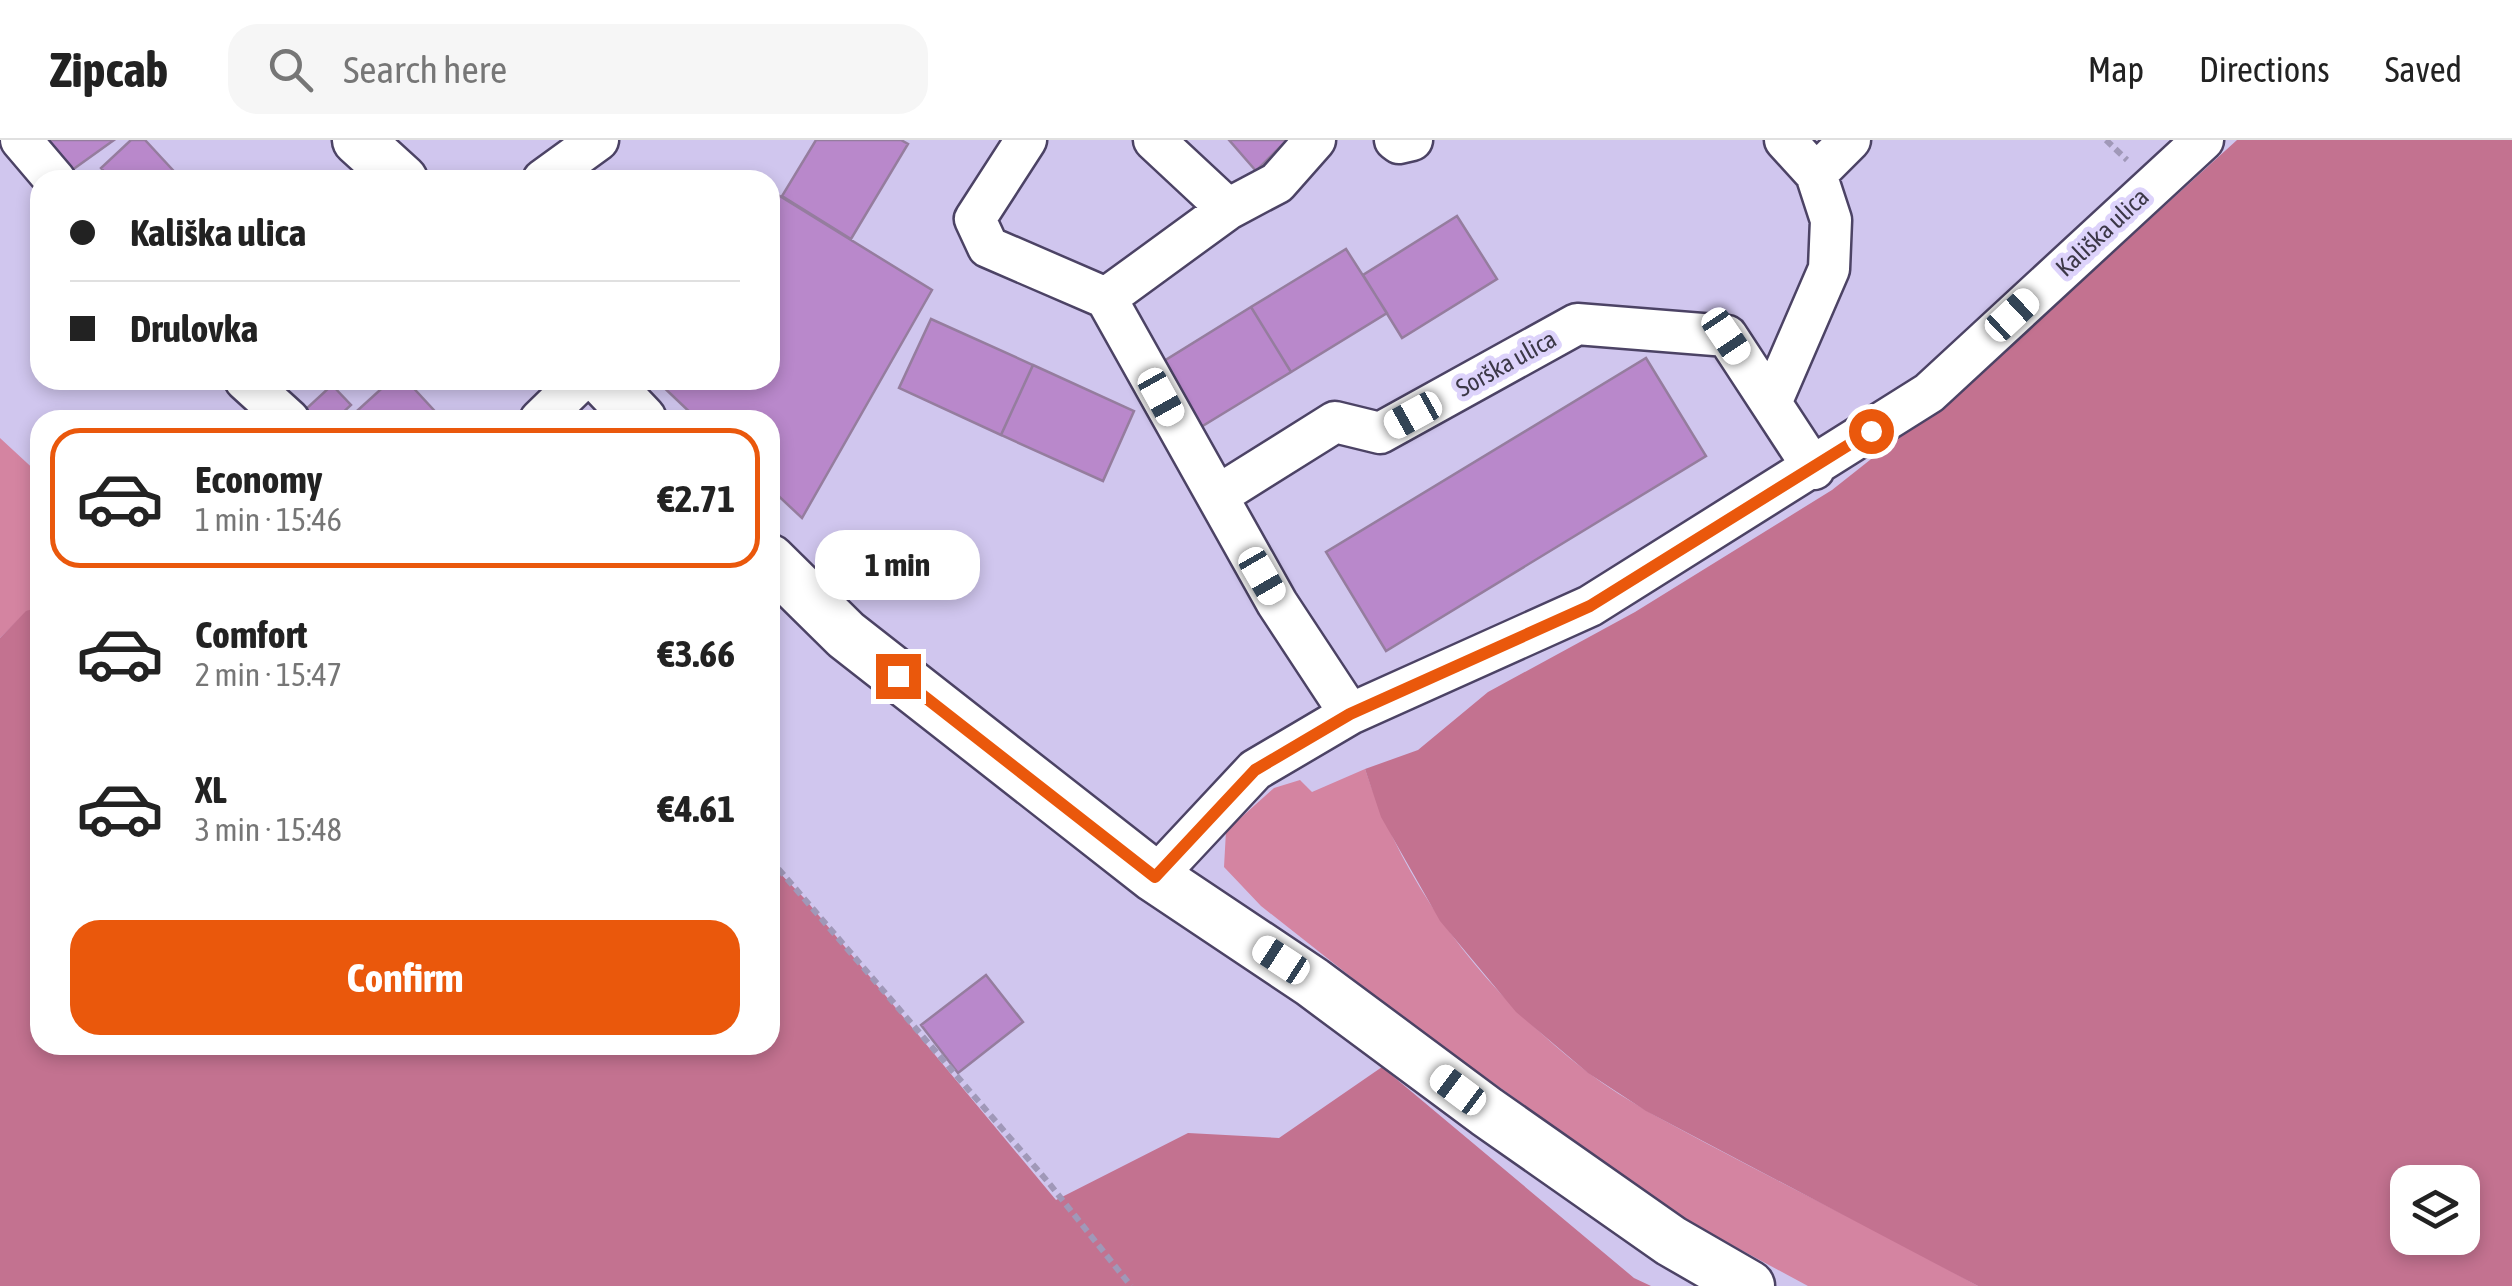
<!DOCTYPE html>
<html lang="en">
<head>
<meta charset="utf-8">
<style>
	body { margin:0; font-family:"Asap Condensed",sans-serif; background:#f6f6f6; color:#222; height:100vh; display:flex; flex-direction:column; font-size:38px; white-space:nowrap }
	* { box-sizing:border-box; margin:0 }
	p { font-size:32px; color:#767676 }
	.icon { flex:none; width:55px; height:55px; fill:none; stroke:currentColor; stroke-width:2; stroke-linecap:round; stroke-linejoin:round }
	.map { position:relative; flex:1; overflow:hidden }
	.side { position:absolute; left:30px; top:270px; width:750px; height:645px; display:flex; flex-direction:column; background:#fff; border-radius:30px; box-shadow:0 5px 15px #0003 }
	.side>* { flex:none }
	.hud { position:absolute; left:30px; top:30px; width:750px; height:220px; border-radius:30px; box-shadow:0 5px 15px #0003; display:grid; align-content:center; height:220px; padding:0 40px; background:#fff }
	.fabs { position:absolute; left:2390px; top:1025px; display:grid; gap:20px }
	.fabs a { display:grid; place-items:center; width:90px; height:90px; border-radius:20px; background:#fff; box-shadow:0 5px 15px #0003; font-size:50px }
	.end { position:absolute; width:45px; height:45px; margin:-22px; border:12px solid #ea580c; background:#fff; box-shadow:0 0 0 5px #fff }
	.from { border-radius:50% }
	.bubble { position:absolute; height:70px; border-radius:30px; background:#fff; box-shadow:0 5px 15px #0003; font-size:32px; font-weight:700; line-height:70px; text-align:center }
	.car { position:absolute; width:30px; height:60px; margin:-30px -15px; border-radius:12px; box-shadow:0 0 8px 2px #0007; background:linear-gradient(#fff 24%,#345 0 40%,#fff 0 76%,#345 0 86%,#fff 0) }
	.hud b { display:flex; align-items:center; gap:35px; height:95px; font-size:38px }
	.hud b+b { border-top:2px solid #e0e0e0 }
	.hud i { width:25px; height:25px; background:#222 }
	ul { padding:18px 0 0; list-style:none }
	li { display:flex; align-items:center; gap:30px; height:140px; margin:0 20px 15px; padding:0 20px; border:5px solid transparent; border-radius:30px }
	li div { flex:1 }
	li b { display:block; font-size:38px }
	li em { font-style:normal; font-weight:700 }
	li.active { border-color:#ea580c }
	li>.icon { width:90px; height:90px; stroke-width:1.5 }
	.primary-button { display:flex; gap:20px; margin-top:auto; padding:20px 40px }
	.primary-button a { flex:1; height:115px; border-radius:30px; background:#ea580c; color:#fff; font-size:40px; font-weight:700; line-height:115px; text-align:center }
	header { display:flex; align-items:center; gap:60px; box-sizing:border-box; height:140px; padding:0 50px; background:#fff; border-bottom:2px solid #e0e0e0 }
	header strong { font-size:48px }
	nav { display:flex; gap:55px; margin-inline-start:auto; font-size:35px }
	.search { width:700px; height:90px; background:#f6f6f6; display:flex; align-items:center; gap:25px; box-sizing:border-box; padding:0 35px; border-radius:30px; color:#767676; font-size:38px }
	.map>svg:first-child { display:block }
	.green { fill:#d484a1 }
	.forest { fill:#c37290; fill-rule:evenodd }
	.building { fill:#b988cb; stroke:#957d9e; stroke-width:2.5 }
	.lines { fill:none; stroke-linecap:round; stroke-linejoin:round }
	.minor-casing { stroke:#4c4365; stroke-width:45 }
	.tertiary-casing { stroke:#4c4365; stroke-width:55 }
	.path { stroke:#a098b8; stroke-width:6; stroke-dasharray:8 5; stroke-linecap:butt }
	.minor { stroke:#fff; stroke-width:40 }
	.tertiary { stroke:#fff; stroke-width:50 }
	.route { stroke:#ea580c; stroke-width:12 }
	.labels { text-anchor:middle; dominant-baseline:central; stroke-width:10; stroke-linejoin:round; paint-order:stroke }
	.street-label { font-size:25px; fill:#3c3848; stroke:#ddd3fb }
</style>
</head>
<body>
<header>
<strong>Zipcab</strong>
<div class="search"><svg class="icon" aria-label="search" viewBox="0 0 24 24"><circle cx="10" cy="10" r="6"/><path d="M15 15l6 6"/></svg>Search here</div>
<nav><a>Map</a><a>Directions</a><a>Saved</a></nav>
</header>
<div class="map">
<svg width="2512" height="1146" viewBox="0 0 2512 1146">
	<rect width="100%" height="100%" fill="#d0c6ee"/>
	<path class="green" d="M0,298L40,335V467L26,472L0,498Z
		M1365,629C1405,750 1486,854 1586,931C1628,963 1676,987 1723,1012C1808,1057 1894,1099 1978,1146H1808L1680,1077L1403,878L1261,766L1224,727L1226,691L1274,648L1300,640L1312,652Z"/>
	<path class="forest" d="M2237,0H2512V1146H1978L1646,971L1588,933L1516,872L1440,781L1381,677L1365,629L1418,610L1488,552L1635,472L1832,350L1985,229ZM2408,1042H2462V1098H2408Z
		M40,467V905H770V723L805,759L1056,1060L1188,993L1279,998L1382,927L1634,1138L1651,1146H0V498L26,471Z"/>
	<path class="building" d="M45,0H114L68,33Z
		M131,0H145L182,40H112L101,28Z
		M816,0H901L908,4L851,99L782,56Z
		M1229,0H1287L1256,31Z
		M770,50L932,150L802,378L770,348V280H698L656,240H770Z
		M1457,76L1497,139L1402,198L1363,135Z
		M1346,109L1387,173L1291,232L1251,167Z
		M1251,167L1291,232L1196,290L1156,226Z
		M931,179L1033,225L1001,295L899,248Z
		M1646,218L1706,316L1386,511L1326,412Z
		M1033,225L1134,271L1103,341L1001,295Z
		M391,240H406L443,280H347Z
		M332,245L351,265L335,280H315L306,269Z
		M986,835L1023,882L958,933L921,885Z"/>
	<g class="lines">
		<defs>
			<path id="minor" d="M21,0L55,40
				M1026,0L975,79L988,107L1106,158L1277,463L1350,574
				M1154,0L1228,69
				M1395,0L1399,3L1412,0
				M1785,0L1816,34L1850,0
				M543,40L598,0
				M1106,158L1228,69L1277,43L1315,0
				M245,240L289,280
				M1771,263L1829,129L1831,80L1816,34
				M540,280L581,240
				M1217,356L1335,282L1380,293L1577,184L1727,196L1814,329
				M1155,737L1255,630L1350,574L1590,466L1929,253L2203,0"/>
			<path id="tertiary" d="M358,0L402,40
				M603,240L641,280
				M770,420L846,495L1155,737L1312,842L1487,972L1671,1101L1749,1146"/>
		</defs>
		<use href="#minor" class="minor-casing"/>
		<use href="#tertiary" class="tertiary-casing"/>
		<path class="path" d="M2106,0L2127,20
			M770,719L1048,1042L1131,1146"/>
		<use href="#minor" class="minor"/>
		<use href="#tertiary" class="tertiary"/>
	</g>
	<g class="lines">
		<path class="route" d="M898,536L1155,737L1255,630L1350,574L1590,466L1871,291"/>
	</g>
	<g class="labels">
		<g class="street-label">
			<text transform="translate(2102 92) rotate(-43)">Kališka ulica</text>
			<text transform="translate(1506 223) rotate(-29)">Sorška ulica</text>
		</g>
	</g>
</svg>
<div class="fabs">
<a><svg class="icon" aria-label="layers" viewBox="0 0 24 24"><path d="M12 4l9 5-9 5-9-5zM3 14l9 5 9-5"/></svg></a>
</div>
<i class="end from" style="left:1871px;top:291px"></i>
<i class="end" style="left:898px;top:536px"></i>
<div class="bubble" style="left:815px;top:390px;width:165px">1 min</div>
<i class="car" style="left:2012px;top:175px;rotate:47deg"></i>
<i class="car" style="left:1726px;top:196px;rotate:146deg"></i>
<i class="car" style="left:1161px;top:257px;rotate:151deg"></i>
<i class="car" style="left:1413px;top:275px;rotate:241deg"></i>
<i class="car" style="left:1262px;top:436px;rotate:150deg"></i>
<i class="car" style="left:1281px;top:820px;rotate:303deg"></i>
<i class="car" style="left:1458px;top:950px;rotate:307deg"></i>
<div class="hud">
<b><i class="from"></i>Kališka ulica</b>
<b><i></i>Drulovka</b>
</div>
<section class="side">
<ul>
<li class="active"><svg class="icon" aria-label="car" viewBox="0 0 24 24"><path d="M5 17H2v-5l4-1 3-4h7l3 4 3 1v5h-3M9 17h6M6 11h13"/><circle cx="7" cy="17" r="2"/><circle cx="17" cy="17" r="2"/></svg><div><b>Economy</b><p>1 min · 15:46</p></div><em>€2.71</em></li>
<li><svg class="icon" aria-label="car" viewBox="0 0 24 24"><path d="M5 17H2v-5l4-1 3-4h7l3 4 3 1v5h-3M9 17h6M6 11h13"/><circle cx="7" cy="17" r="2"/><circle cx="17" cy="17" r="2"/></svg><div><b>Comfort</b><p>2 min · 15:47</p></div><em>€3.66</em></li>
<li><svg class="icon" aria-label="car" viewBox="0 0 24 24"><path d="M5 17H2v-5l4-1 3-4h7l3 4 3 1v5h-3M9 17h6M6 11h13"/><circle cx="7" cy="17" r="2"/><circle cx="17" cy="17" r="2"/></svg><div><b>XL</b><p>3 min · 15:48</p></div><em>€4.61</em></li>
</ul>
<div class="primary-button"><a>Confirm</a></div>
</section>
</div>
</body>
</html>
